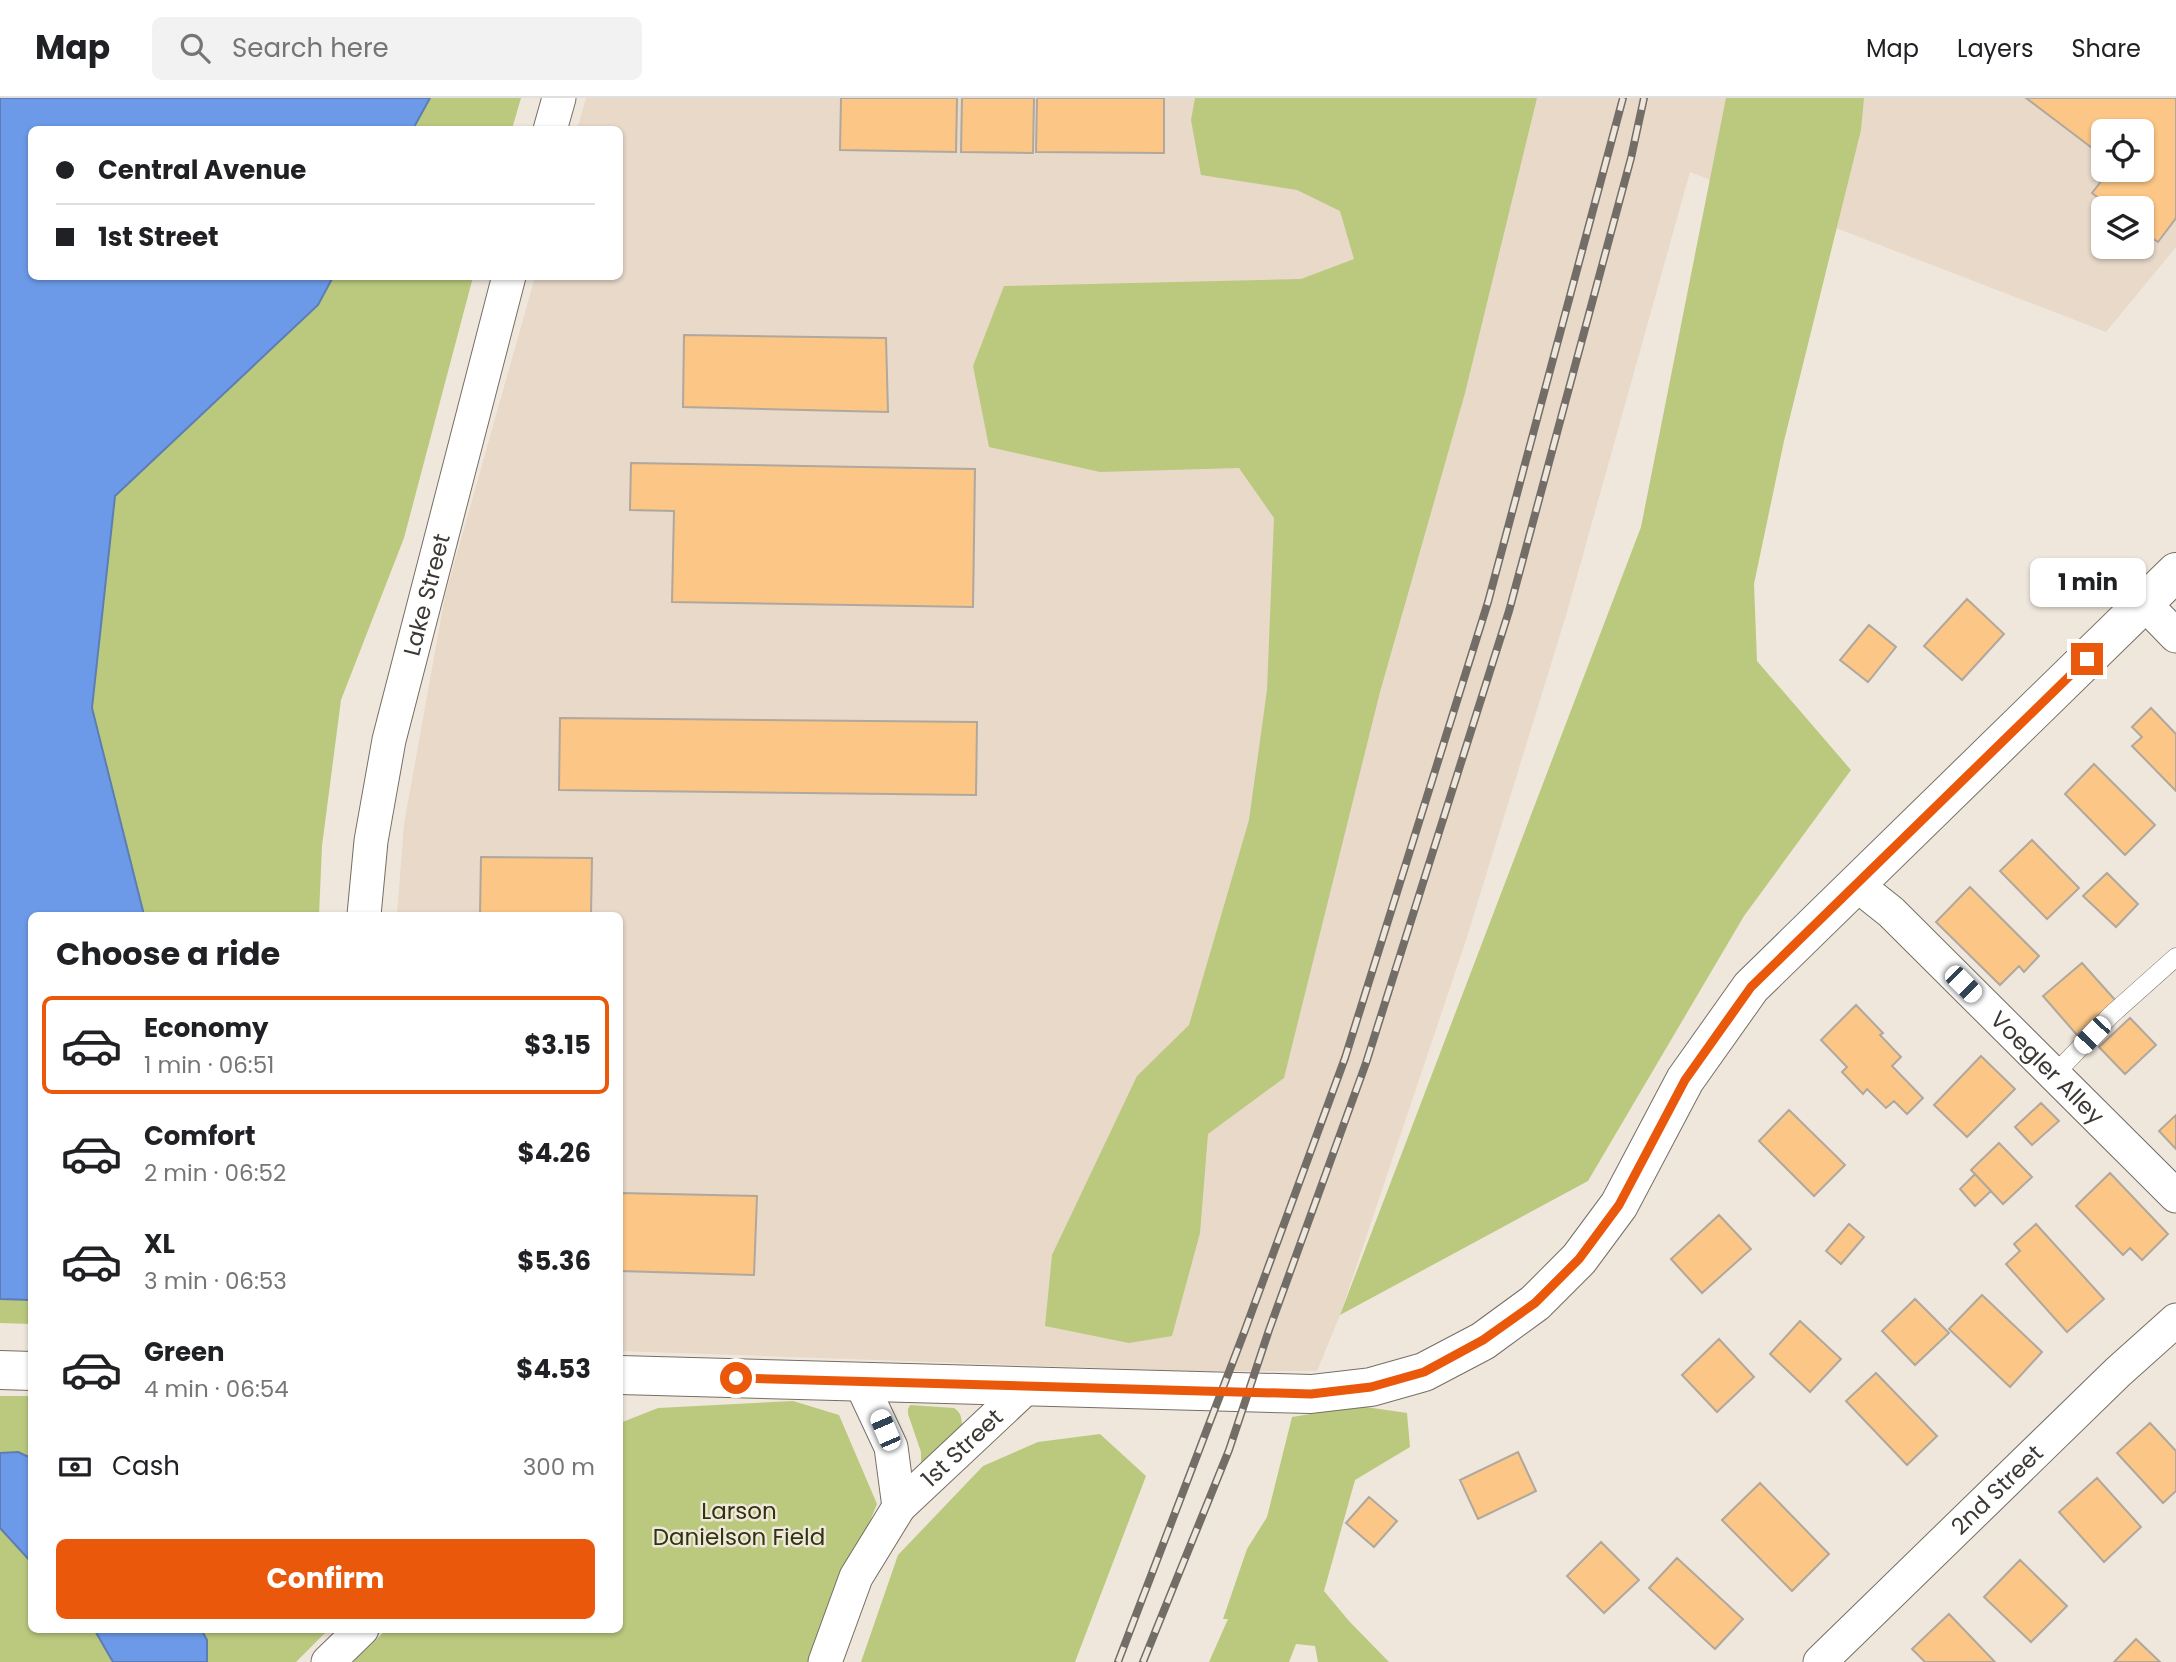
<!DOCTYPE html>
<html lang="en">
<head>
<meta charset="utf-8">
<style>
	body { margin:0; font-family:Poppins,sans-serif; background:#f2f2f2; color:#202124; height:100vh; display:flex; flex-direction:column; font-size:26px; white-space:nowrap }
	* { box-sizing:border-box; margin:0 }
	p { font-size:23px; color:#757577 }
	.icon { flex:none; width:38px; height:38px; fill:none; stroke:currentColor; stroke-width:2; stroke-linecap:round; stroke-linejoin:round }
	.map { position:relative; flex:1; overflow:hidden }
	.details { position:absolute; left:28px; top:814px; width:595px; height:721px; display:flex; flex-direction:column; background:#fff; border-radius:10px; box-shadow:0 2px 5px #0004 }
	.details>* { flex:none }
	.hud { position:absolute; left:28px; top:28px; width:595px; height:154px; border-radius:10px; box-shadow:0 2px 5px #0004; display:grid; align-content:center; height:154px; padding:0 28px; background:#fff }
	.controls { position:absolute; left:2091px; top:21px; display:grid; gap:14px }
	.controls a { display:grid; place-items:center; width:63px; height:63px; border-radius:10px; background:#fff; box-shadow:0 2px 5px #0004; font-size:35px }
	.end { position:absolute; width:32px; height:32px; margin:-16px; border:9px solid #ea580c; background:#fff; box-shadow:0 0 0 4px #fff }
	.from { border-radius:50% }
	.bubble { position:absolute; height:49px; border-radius:10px; background:#fff; box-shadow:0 2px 5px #0004; font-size:23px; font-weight:700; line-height:49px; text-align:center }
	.car { position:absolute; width:21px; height:42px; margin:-21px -10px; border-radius:9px; box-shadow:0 0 5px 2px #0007; background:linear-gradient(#fff 24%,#345 0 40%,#fff 0 76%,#345 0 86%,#fff 0) }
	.hud b { display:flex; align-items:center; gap:24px; height:66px; font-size:26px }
	.hud b+b { border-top:2px solid #e0e0e0 }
	.hud i { width:18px; height:18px; background:#202124 }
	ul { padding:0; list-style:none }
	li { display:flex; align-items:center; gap:21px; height:98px; margin:0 14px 10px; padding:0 14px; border:4px solid transparent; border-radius:10px }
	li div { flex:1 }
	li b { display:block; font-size:26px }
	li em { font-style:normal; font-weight:700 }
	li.selected { border-color:#ea580c }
	li>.icon { width:63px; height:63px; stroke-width:1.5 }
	h2 { padding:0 28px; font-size:32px; line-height:84px }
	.pay { display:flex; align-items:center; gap:18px; height:77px; padding:0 28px; font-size:26px }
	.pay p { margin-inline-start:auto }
	.action { display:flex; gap:14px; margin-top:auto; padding:14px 28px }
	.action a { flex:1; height:80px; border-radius:10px; background:#ea580c; color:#fff; font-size:28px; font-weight:700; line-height:80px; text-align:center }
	header { display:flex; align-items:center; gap:42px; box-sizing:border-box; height:98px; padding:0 35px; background:#fff; border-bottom:2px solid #e0e0e0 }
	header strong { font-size:33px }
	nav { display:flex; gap:38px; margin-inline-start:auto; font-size:24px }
	.search { width:490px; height:63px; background:#f2f2f2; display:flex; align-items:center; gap:18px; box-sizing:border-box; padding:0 24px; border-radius:10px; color:#757577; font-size:26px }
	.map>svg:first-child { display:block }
	.built { fill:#e8d9c9; fill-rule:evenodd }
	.green { fill:#bac97e }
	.water { fill:#6c9ae8; stroke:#5e7db2; stroke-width:2 }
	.building { fill:#fcc786; stroke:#b0a79d; stroke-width:2 }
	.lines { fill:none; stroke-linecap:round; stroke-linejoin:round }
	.service-casing { stroke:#766e64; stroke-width:19 }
	.minor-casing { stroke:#766e64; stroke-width:35 }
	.tertiary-casing { stroke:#766e64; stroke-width:40 }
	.service { stroke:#fff; stroke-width:18 }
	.minor { stroke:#fff; stroke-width:33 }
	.tertiary { stroke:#fff; stroke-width:38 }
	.rail-casing { stroke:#726d67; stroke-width:8 }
	.rail { stroke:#f0e7dc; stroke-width:5; stroke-dasharray:16; stroke-linecap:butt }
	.route { stroke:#ea580c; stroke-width:9 }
	.labels { text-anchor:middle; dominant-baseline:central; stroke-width:5; stroke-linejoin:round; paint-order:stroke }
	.street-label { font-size:23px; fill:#3c3834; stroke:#f0e7dc }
	.park-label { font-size:23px; fill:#2f350b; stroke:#f0e7dc }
</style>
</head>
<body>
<header>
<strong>Map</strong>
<div class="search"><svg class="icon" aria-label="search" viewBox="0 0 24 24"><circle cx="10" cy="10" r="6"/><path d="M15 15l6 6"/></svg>Search here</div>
<nav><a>Map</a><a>Layers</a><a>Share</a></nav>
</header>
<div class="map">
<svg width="2176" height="1564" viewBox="0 0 2176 1564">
	<rect width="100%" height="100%" fill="#f0e7dc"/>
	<path class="built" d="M586,0H2176V149L2106,234L1690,74L1567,514L1466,842L1340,1217L1317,1273H1189L620,1253V817H397L404,726L445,498L535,179L620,178V32L577,31ZM2104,33H2142V72H2104ZM2104,110H2142V149H2104Z"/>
	<path class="green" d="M430,0H521L512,31H413Z
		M1195,0H1537L1465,295L1380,594L1284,980L1208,1036L1200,1135L1172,1238L1129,1245L1045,1228L1052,1157L1137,978L1189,927L1249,722L1267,592L1274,420L1239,370L1100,374L989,349L973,268L1004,188L1301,181L1354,161L1340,113L1297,92L1201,77L1191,22Z
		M1726,0H1864L1861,32L1784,343L1754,486L1757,563L1851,672L1744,818L1588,1083L1340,1217L1641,429Z
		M333,179H473L404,440L341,602L322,748L319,817H144L92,610L115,398L318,207Z
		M0,1201L31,1202V1226L0,1225Z
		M0,1298H31V1360L18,1354L0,1355Z
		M793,1303L839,1317L877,1406L812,1564H353L387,1531H620V1325L658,1310Z
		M910,1307L954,1310C962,1315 962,1322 962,1331L925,1366L921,1365V1354L908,1316V1311Z
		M1359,1308L1407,1315L1410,1349L1355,1382L1324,1493L1349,1523L1389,1564H1318L1315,1548L1296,1546L1289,1564H1209L1228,1521H1223L1247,1451L1267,1419L1292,1319Z
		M1100,1336L1146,1378L1075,1564H861L898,1457L983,1368L1038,1344Z
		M0,1430L31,1464L32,1531H94L113,1564H0Z
		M201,1531H329L296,1564H207V1542Z"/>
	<path class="water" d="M0,0H430L413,31L32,32V178L333,179L318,207L115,398L92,610L144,817H32L31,1202L0,1201Z
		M18,1354L31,1360V1464L0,1430V1355Z
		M94,1531H201L207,1542V1564H113Z"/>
	<path class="building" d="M841,0H957L956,54L840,52Z
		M962,0H1034L1033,55L961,54Z
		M1037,0H1164V55L1036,54Z
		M2026,0H2176V120L2158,144L2142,133V110H2112L2092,95L2110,72H2142V33H2104V59Z
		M684,237L886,240L888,314L683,309Z
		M631,365L975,371L973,509L672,504L674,413L630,412Z
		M1967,501L2004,536L1962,582L1924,548Z
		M1869,527L1896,549L1868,584L1840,562Z
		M2151,610L2176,636V693L2132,648L2142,639L2132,629Z
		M560,620L977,624L976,697L559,692Z
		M2094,666L2155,727L2125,757L2065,696Z
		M2032,742L2079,790L2047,821L2000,773Z
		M481,759L592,760L591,817H480Z
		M2107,775L2138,806L2116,829L2083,798Z
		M1970,789L2039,858L2024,874L2019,868L2000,887L1936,824Z
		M2082,865L2116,903L2077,937L2043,898Z
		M1856,907L1883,935L1880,937L1901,959L1892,968L1923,1000L1907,1016L1894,1003L1886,1010L1867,991L1863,996L1842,974L1847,969L1821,942Z
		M2130,920L2156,947L2125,976L2099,949Z
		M1981,958L2015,991L1967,1039L1934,1007Z
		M2041,1005L2059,1023L2032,1047L2015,1029Z
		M1789,1012L1845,1067L1814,1098L1759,1043Z
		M2176,1017V1051L2159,1033Z
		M1999,1045L2032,1079L2003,1106L1971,1072Z
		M2110,1075L2168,1136L2142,1162L2130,1150L2123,1157L2076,1108Z
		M1975,1076L1991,1093L1975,1108L1960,1091Z
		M620,1095L757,1098L754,1177L620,1173Z
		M1719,1117L1751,1151L1702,1195L1671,1161Z
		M1849,1126L1864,1139L1841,1166L1826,1153Z
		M2036,1126L2104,1201L2067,1234L2006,1166L2020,1153L2014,1146Z
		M1982,1197L2042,1254L2010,1289L1949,1231Z
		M1915,1201L1949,1235L1915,1267L1882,1233Z
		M1800,1223L1841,1261L1810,1294L1770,1256Z
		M1719,1241L1754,1279L1717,1314L1682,1277Z
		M1876,1275L1937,1338L1907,1367L1846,1303Z
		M2150,1325L2176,1353V1393L2163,1405L2117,1355Z
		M1518,1354L1536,1393L1478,1421L1460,1382Z
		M2097,1380L2141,1429L2104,1464L2059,1414Z
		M1760,1385L1829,1456L1792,1493L1722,1422Z
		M1369,1399L1397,1423L1374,1449L1346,1425Z
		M1601,1444L1639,1482L1604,1515L1567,1478Z
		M1677,1460L1743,1521L1715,1551L1649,1490Z
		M2020,1462L2067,1508L2031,1544L1984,1499Z
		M1949,1516L1995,1564H1925L1912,1551Z
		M2136,1541L2160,1564H2114Z"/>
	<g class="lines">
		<defs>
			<path id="service" d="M2054,977L2111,917L2176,859"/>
			<g id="minor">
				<path d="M550,32L559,0"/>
				<path d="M2144,505L2176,538"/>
				<path id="s1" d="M1857,787L1891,814L2176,1098"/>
				<path id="s2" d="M364,817L371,743L389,642L509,178"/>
				<path d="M860,1283L891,1349L899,1409"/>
				<path d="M328,1564L362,1531"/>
				<path id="s3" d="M825,1564L856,1479L899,1409L1029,1287"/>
				<path id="s4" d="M1820,1564L2118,1274L2176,1222"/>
			</g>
			<path id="tertiary" d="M0,1272L32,1273
				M620,1277L1311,1296L1371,1289L1424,1274L1483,1243L1535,1205L1579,1161L1619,1107L1685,982L1751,889L2176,474"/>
		</defs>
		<use href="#service" class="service-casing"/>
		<use href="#minor" class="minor-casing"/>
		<use href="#tertiary" class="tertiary-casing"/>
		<use href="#service" class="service"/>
		<use href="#minor" class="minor"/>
		<use href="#tertiary" class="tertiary"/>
		<defs>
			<path id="rail" d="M1118,1564L1245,1232L1345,960L1488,504L1623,0
				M1143,1564L1229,1352L1269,1232L1366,965L1509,513L1631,60L1644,0"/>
		</defs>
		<use href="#rail" class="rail-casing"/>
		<use href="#rail" class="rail"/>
	</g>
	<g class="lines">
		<path class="route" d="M736,1280L1311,1296L1371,1289L1424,1274L1483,1242L1535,1205L1579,1161L1619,1107L1685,982L1751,889L2087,561"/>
	</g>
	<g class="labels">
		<g class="street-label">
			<text stroke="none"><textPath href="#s2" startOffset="327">Lake Street</textPath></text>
			<text stroke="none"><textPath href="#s1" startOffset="264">Voegler Alley</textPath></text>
			<text stroke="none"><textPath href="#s3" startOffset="259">1st Street</textPath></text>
			<text stroke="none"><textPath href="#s4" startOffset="247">2nd Street</textPath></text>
		</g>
		<g class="park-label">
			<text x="739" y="1413">Larson<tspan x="739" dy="26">Danielson Field</tspan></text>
		</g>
	</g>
</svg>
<div class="controls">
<a><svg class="icon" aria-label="locate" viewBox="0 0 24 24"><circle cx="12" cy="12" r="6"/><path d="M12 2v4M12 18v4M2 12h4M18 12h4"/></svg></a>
<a><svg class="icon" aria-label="layers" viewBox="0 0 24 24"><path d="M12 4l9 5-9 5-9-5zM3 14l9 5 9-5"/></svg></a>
</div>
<i class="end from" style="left:736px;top:1280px"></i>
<i class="end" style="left:2087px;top:561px"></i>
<div class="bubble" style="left:2030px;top:460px;width:116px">1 min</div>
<i class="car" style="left:1963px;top:886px;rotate:135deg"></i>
<i class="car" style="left:2092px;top:937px;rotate:224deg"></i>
<i class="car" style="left:885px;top:1332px;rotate:337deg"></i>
<div class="hud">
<b><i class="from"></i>Central Avenue</b>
<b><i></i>1st Street</b>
</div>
<section class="details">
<h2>Choose a ride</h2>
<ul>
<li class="selected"><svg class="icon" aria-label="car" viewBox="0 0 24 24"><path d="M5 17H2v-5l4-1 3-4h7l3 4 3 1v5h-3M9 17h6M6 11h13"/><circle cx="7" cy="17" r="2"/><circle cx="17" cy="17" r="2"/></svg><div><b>Economy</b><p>1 min · 06:51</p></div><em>$3.15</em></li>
<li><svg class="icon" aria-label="car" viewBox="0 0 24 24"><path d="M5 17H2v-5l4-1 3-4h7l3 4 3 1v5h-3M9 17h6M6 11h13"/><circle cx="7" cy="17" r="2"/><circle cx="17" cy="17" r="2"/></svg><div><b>Comfort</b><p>2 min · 06:52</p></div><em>$4.26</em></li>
<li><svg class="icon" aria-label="car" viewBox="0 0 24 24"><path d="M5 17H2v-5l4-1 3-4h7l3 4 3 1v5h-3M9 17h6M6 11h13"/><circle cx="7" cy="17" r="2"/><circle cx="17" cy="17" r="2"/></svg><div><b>XL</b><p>3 min · 06:53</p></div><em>$5.36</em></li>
<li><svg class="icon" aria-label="car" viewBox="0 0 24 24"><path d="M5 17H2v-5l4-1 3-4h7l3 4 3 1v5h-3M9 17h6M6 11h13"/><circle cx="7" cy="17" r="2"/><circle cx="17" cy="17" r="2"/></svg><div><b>Green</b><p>4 min · 06:54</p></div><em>$4.53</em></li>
</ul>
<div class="pay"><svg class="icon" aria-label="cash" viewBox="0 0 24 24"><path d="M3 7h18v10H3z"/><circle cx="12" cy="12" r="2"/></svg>Cash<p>300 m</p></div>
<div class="action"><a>Confirm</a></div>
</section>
</div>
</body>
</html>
